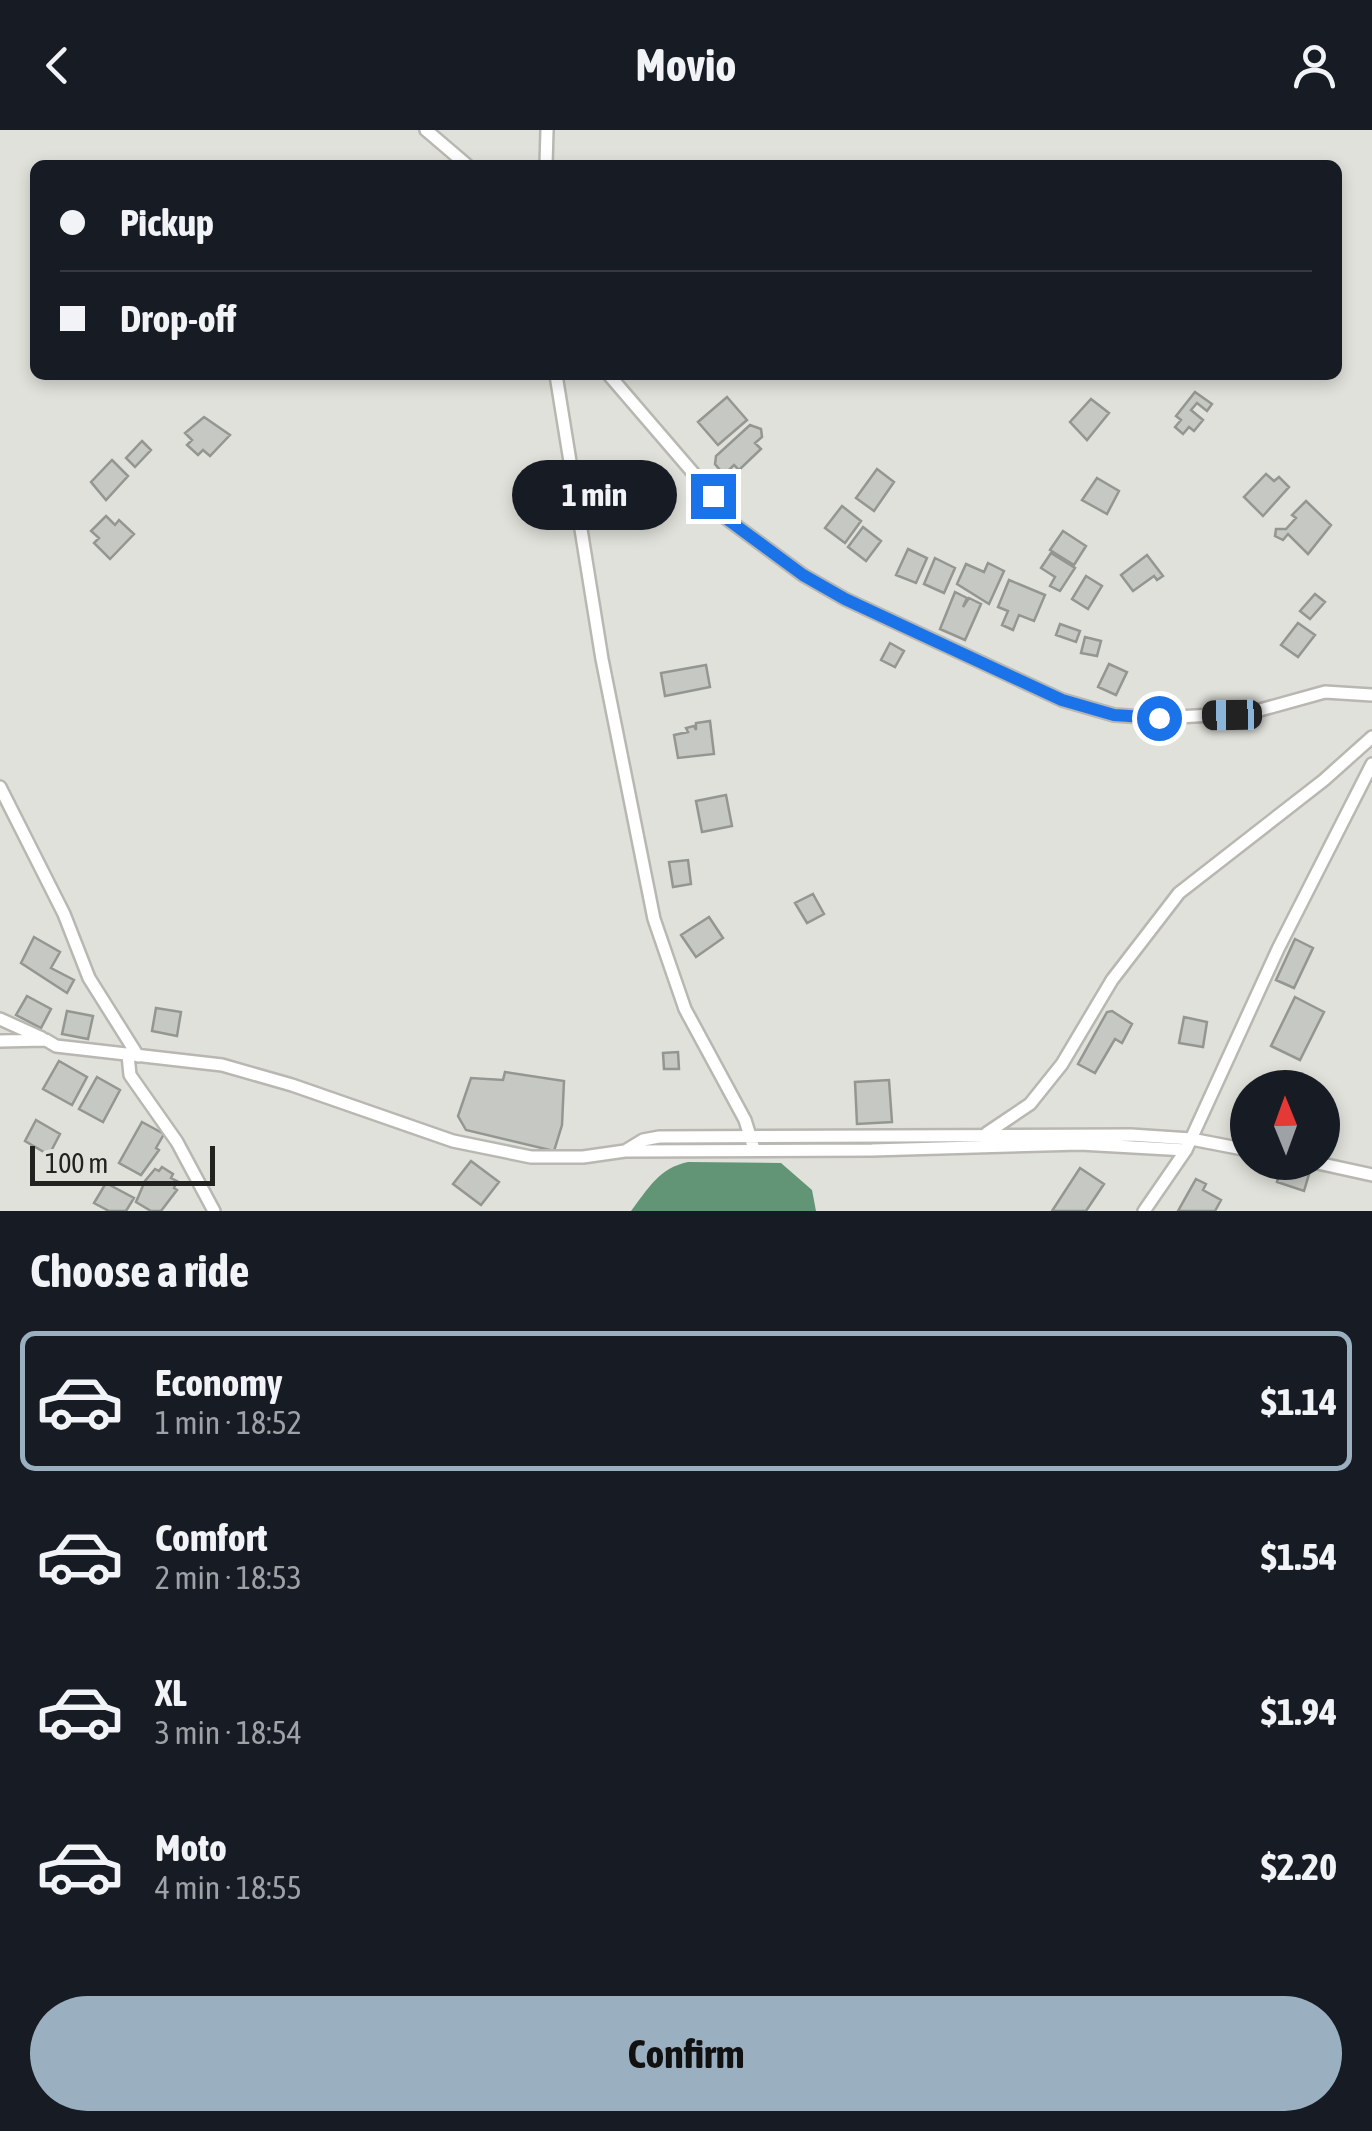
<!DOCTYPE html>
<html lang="en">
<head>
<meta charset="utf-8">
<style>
	body { margin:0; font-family:"Asap Condensed",sans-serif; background:#242831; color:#f1f3f6; height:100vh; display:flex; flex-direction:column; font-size:38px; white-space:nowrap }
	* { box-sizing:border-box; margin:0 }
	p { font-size:32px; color:#9ea1a6 }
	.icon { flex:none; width:55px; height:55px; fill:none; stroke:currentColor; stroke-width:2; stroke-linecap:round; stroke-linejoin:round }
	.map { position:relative; height:1081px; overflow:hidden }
	.drawer { display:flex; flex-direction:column; background:#171b24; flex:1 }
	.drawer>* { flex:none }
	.guide { position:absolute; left:30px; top:30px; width:1312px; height:220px; border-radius:15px; box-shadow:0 5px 15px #0003; display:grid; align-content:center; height:220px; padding:0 30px; background:#171b24 }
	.needle { width:65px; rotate:359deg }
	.fabs { position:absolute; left:1230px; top:940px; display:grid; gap:20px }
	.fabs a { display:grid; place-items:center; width:110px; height:110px; border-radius:50%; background:#171b24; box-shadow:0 5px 15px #0003; font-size:50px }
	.scale { position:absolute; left:30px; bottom:25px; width:185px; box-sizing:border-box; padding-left:10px; border:5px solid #222220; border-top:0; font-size:28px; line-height:35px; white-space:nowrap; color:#222220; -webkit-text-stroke:8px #e1e1db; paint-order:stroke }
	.end { position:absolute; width:45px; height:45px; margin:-22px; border:12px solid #1a73e8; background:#fff; box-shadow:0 0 0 5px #fff }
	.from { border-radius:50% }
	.bubble { position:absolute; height:70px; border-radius:35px; background:#171b24; box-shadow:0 5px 15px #0003; font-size:32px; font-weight:700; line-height:70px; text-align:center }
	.car { position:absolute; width:30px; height:60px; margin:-30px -15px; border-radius:12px; box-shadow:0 0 8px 2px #0007; background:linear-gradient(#222 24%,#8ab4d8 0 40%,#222 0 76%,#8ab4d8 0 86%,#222 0) }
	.guide b { display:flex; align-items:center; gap:35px; height:95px; font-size:38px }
	.guide b+b { border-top:2px solid #363941 }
	.guide i { width:25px; height:25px; background:#f1f3f6 }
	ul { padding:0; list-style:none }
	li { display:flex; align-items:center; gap:30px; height:140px; margin:0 20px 15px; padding:0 10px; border:5px solid transparent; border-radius:15px }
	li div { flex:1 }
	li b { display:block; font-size:38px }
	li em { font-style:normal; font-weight:700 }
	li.active { border-color:#9ab0c0 }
	li>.icon { width:90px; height:90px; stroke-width:1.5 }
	h2 { padding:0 30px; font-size:45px; line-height:120px }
	.cta { display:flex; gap:20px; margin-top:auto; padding:20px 30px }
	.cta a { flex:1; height:115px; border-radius:60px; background:#9ab0c0; color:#111; font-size:40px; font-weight:700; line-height:115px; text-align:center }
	header { display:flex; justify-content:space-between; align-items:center; height:130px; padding:0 30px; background:#171b24; font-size:45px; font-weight:700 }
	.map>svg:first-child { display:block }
	.water { fill:#619575 }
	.building { fill:#c5c8c3; stroke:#949691; stroke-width:2.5 }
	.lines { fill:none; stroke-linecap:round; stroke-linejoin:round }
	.street-casing { stroke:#b8b7b1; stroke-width:16 }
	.street { stroke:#fff; stroke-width:11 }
	.route { stroke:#1a73e8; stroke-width:12 }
</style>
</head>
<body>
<header><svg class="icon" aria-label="back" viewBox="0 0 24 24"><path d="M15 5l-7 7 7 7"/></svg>Movio<svg class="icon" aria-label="person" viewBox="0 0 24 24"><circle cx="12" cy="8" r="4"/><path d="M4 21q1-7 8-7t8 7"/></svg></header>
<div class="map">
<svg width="1372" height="1081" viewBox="0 0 1372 1081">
	<rect width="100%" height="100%" fill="#e1e1db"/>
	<path class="water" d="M688,1032L781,1033L812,1060L816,1081H631C648,1059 659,1038 688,1032Z"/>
	<path class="building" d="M1195,262L1212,274L1207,281L1197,273L1191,280L1203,290L1194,301L1189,297L1183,304L1175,297L1181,290L1176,286Z
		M727,267L747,290L718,315L698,292Z
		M1091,269L1109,283L1087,310L1070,292Z
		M204,287L230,305L210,326L203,320L198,325L187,315L192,310L185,303Z
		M750,295L761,299L762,307L755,313L761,319L739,340L734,335L728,341L720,340L715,334L716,326Z
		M142,311L151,320L135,337L126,328Z
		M112,330L128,346L106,370L91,352Z
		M877,339L894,352L874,381L856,368Z
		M1266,344L1274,351L1279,347L1289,357L1263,386L1244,367Z
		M1097,348L1119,361L1107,384L1082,370Z
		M1306,371L1331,395L1308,424L1288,404L1283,410L1275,406L1276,399H1286L1296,388L1292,385Z
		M842,376L861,391L845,413L825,398Z
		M106,386L115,395L119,390L134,404L110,429L94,413L99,408L91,401Z
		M863,397L881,411L866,431L848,417Z
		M1063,401L1086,416L1074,435L1050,420Z
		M908,419L927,428L916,453L896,445Z
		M1051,423L1075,438L1060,461L1050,456L1055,447L1041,438Z
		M1147,425L1163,446L1157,450L1154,446L1133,461L1121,445Z
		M935,428L955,438L944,463L924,454Z
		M988,433L1004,441L989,474L957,454L966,434L984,442Z
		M1086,446L1102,456L1088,479L1072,469Z
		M1009,450L1045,465L1034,491L1019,485L1013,500L1002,495L1008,481L998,477Z
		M955,462L967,468L963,477L969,468L981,474L965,510L940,499Z
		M1315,464L1325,472L1310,489L1300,481Z
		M1298,493L1315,505L1298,527L1281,515Z
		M1060,494L1080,501L1076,512L1056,505Z
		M1085,507L1101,511L1097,526L1081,523Z
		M890,513L904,521L895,537L881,530Z
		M1109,534L1127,542L1116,565L1098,557Z
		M706,535L710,557L665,566L661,543Z
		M710,591L714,624L678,628L674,605L688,602L686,598L694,596L696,600V593Z
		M726,665L732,696L702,702L696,671Z
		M688,730L691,754L673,757L669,732Z
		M813,764L824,784L807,793L795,773Z
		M709,787L723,808L696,827L681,805Z
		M34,807L60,822L51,838L74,850L67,863L21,833Z
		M1295,809L1313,818L1294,858L1276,850Z
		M27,866L51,879L41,898L16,885Z
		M1295,867L1324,882L1300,930L1271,916Z
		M156,878L181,882L177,906L152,901Z
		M67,881L93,886L88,909L62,904Z
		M1112,881L1132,894L1122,913L1115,909L1095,943L1078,934L1107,882Z
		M1184,887L1207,892L1203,917L1179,913Z
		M678,922L679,939H664L663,923Z
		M59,931L87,947L72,975L43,959Z
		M505,942L564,951L562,995L554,1021L466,1000L458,986L471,948L503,950Z
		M97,947L120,960L103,992L79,979Z
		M889,950L892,992L857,994L855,952Z
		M36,990L60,1004L49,1025L25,1011Z
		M142,992L164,1004L156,1018L159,1020L141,1045L119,1033Z
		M471,1031L499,1052L481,1075L453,1054Z
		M1282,1036L1309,1044L1304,1061L1277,1052Z
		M162,1037L173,1044L171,1048L177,1051L174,1058L177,1060L161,1081H151L136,1072L145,1051L155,1039L159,1041Z
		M1080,1038L1104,1054L1086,1081H1052Z
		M1196,1049L1206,1054L1203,1060L1221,1070L1215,1081H1178Z
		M106,1053L134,1068L126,1081H109L94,1073Z"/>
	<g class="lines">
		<defs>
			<path id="street" d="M426,0L467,35
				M546,35L547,0
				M556,245L602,529L654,789L685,879L745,990L754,1019
				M609,245L713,366L727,389L803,445L845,469L1062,570L1114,585L1159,588L1249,583L1325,562L1372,565
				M0,657L64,784L89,848L138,926
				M0,889L42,908
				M0,911L46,910L56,916L222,935L292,955L453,1011L531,1027H583L625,1021L872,1020L1080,1014L1186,1020
				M128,925L130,945L177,1012L214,1081
				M987,1003L1030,974L1062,934L1112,850L1179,763L1324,650L1372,607
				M625,1021L643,1010L659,1007L1131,1005L1191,1009L1248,1020
				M1313,1032L1372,1045
				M1144,1081L1186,1020L1278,819L1372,634"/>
		</defs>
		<use href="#street" class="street-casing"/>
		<use href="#street" class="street"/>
	</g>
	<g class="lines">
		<path class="route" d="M713,366L727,389L803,445L845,469L1062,570L1114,585L1159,588"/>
	</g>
</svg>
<div class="fabs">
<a><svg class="needle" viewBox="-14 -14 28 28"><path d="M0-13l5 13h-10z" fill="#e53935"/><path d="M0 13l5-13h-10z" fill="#9ea1a6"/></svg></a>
</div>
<div class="scale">100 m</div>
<i class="end from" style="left:1159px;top:588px"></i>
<i class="end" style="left:713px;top:366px"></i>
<div class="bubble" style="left:512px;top:330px;width:165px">1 min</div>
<i class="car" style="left:1232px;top:585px;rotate:269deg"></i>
<div class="guide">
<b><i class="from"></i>Pickup</b>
<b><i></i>Drop-off</b>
</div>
</div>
<section class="drawer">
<h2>Choose a ride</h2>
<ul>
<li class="active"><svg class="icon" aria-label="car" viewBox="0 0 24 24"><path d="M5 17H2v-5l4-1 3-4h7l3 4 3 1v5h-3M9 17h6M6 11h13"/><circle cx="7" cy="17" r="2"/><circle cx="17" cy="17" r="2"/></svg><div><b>Economy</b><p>1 min · 18:52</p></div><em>$1.14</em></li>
<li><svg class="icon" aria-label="car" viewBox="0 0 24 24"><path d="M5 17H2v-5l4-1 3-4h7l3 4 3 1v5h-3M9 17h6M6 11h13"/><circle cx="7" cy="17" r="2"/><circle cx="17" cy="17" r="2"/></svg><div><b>Comfort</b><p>2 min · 18:53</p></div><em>$1.54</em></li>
<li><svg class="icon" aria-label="car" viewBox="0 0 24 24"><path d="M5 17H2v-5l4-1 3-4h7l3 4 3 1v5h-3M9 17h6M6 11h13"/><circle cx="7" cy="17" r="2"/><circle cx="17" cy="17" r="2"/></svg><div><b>XL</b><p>3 min · 18:54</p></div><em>$1.94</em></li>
<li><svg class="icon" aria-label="car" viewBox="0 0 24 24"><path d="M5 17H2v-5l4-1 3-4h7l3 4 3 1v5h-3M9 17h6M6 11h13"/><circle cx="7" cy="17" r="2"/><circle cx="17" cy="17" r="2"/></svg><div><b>Moto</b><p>4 min · 18:55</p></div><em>$2.20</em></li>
</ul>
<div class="cta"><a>Confirm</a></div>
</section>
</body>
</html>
